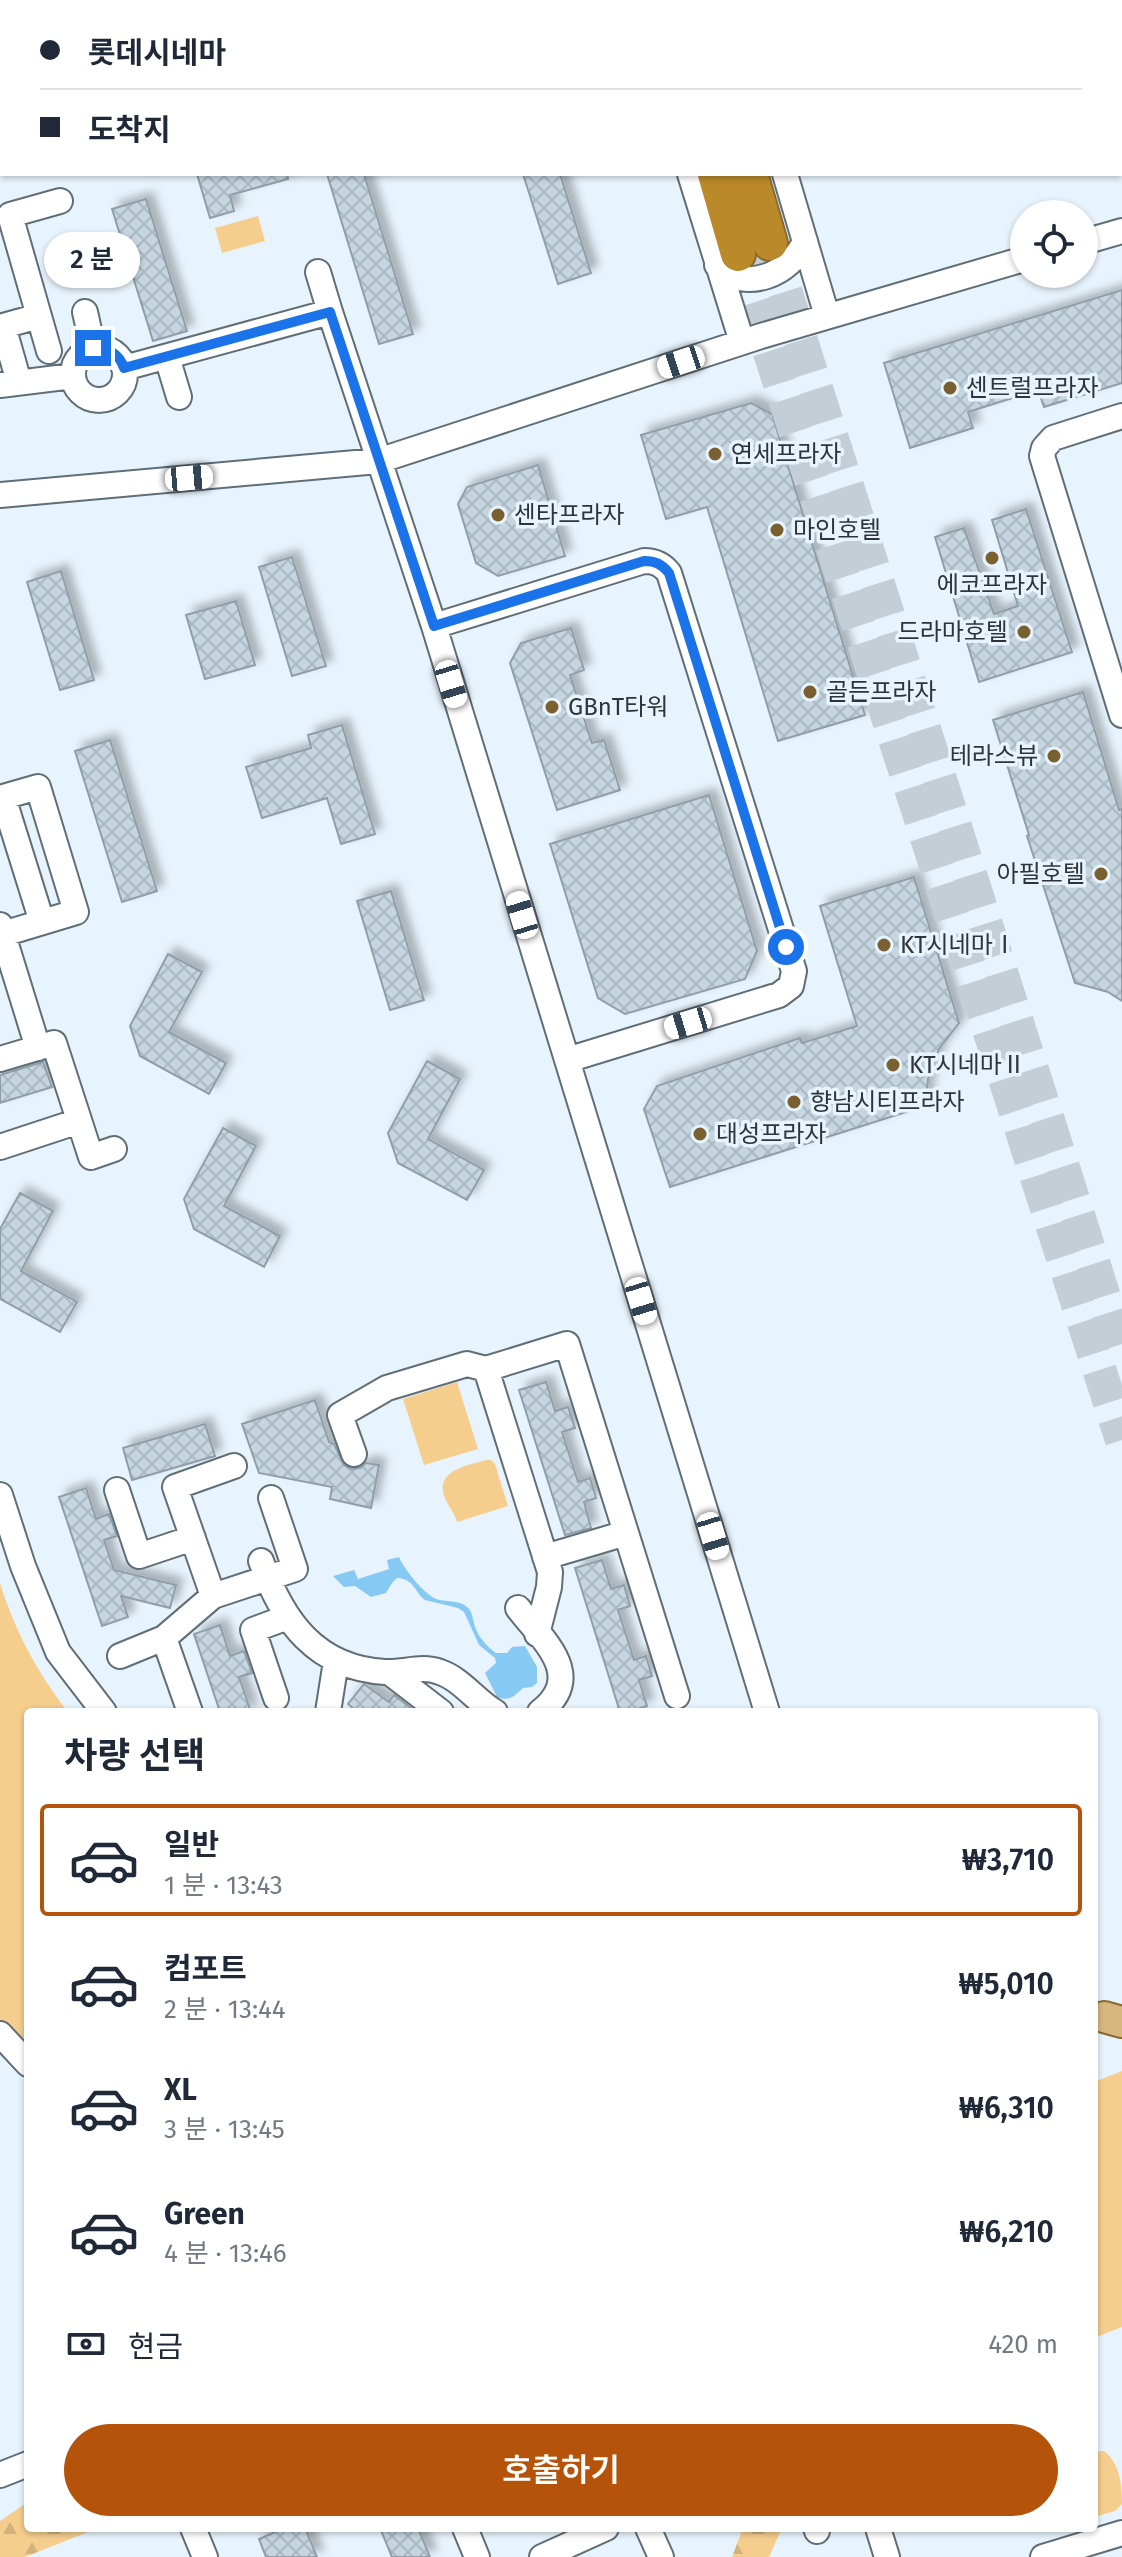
<!DOCTYPE html>
<html lang="ko">
<head>
<meta charset="utf-8">
<style>
	body { margin:0; font-family:"Fira Sans","Noto Sans KR",sans-serif; background:#f2f2f3; color:#1f2937; height:100vh; display:flex; flex-direction:column; font-size:30px; white-space:nowrap }
	* { box-sizing:border-box; margin:0 }
	p { font-size:26px; color:#747a83 }
	.icon { flex:none; width:44px; height:44px; fill:none; stroke:currentColor; stroke-width:2; stroke-linecap:round; stroke-linejoin:round }
	.map { position:relative; flex:1; overflow:hidden }
	.panel { position:absolute; left:24px; top:1708px; width:1074px; height:824px; display:flex; flex-direction:column; background:#fff; border-radius:8px; box-shadow:0 2px 6px #0004 }
	.panel>* { flex:none }
	.top-card { position:absolute; left:0px; top:0px; width:1122px; height:176px; box-shadow:0 2px 6px #0004; display:grid; align-content:center; height:176px; padding:0 40px; background:#fff }
	.fabs { position:absolute; left:1010px; top:200px; display:grid; gap:16px }
	.fabs a { display:grid; place-items:center; width:88px; height:88px; border-radius:50%; background:#fff; box-shadow:0 2px 6px #0004; font-size:40px }
	.end { position:absolute; width:36px; height:36px; margin:-18px; border:10px solid #1a73e8; background:#fff; box-shadow:0 0 0 4px #fff }
	.from { border-radius:50% }
	.bubble { position:absolute; height:56px; border-radius:28px; background:#fff; box-shadow:0 2px 6px #0004; font-size:26px; font-weight:600; line-height:56px; text-align:center }
	.car { position:absolute; width:24px; height:48px; margin:-24px -12px; border-radius:10px; box-shadow:0 0 6px 2px #0007; background:linear-gradient(#fff 24%,#345 0 40%,#fff 0 76%,#345 0 86%,#fff 0) }
	.top-card b { display:flex; align-items:center; gap:28px; height:76px; font-size:30px }
	.top-card b+b { border-top:2px solid #e0e1e3 }
	.top-card i { width:20px; height:20px; background:#1f2937 }
	ul { padding:0; list-style:none }
	li { display:flex; align-items:center; gap:24px; height:112px; margin:0 16px 12px; padding:0 24px; border:4px solid transparent; border-radius:8px }
	li div { flex:1 }
	li b { display:block; font-size:30px }
	li em { font-style:normal; font-weight:600 }
	li.on { border-color:#b45309 }
	li>.icon { width:72px; height:72px; stroke-width:1.5 }
	h2 { padding:0 40px; font-size:36px; line-height:96px }
	.pay { display:flex; align-items:center; gap:20px; height:88px; padding:0 40px; font-size:30px }
	.pay p { margin-inline-start:auto }
	.cta { display:flex; gap:16px; margin-top:auto; padding:16px 40px }
	.cta a { flex:1; height:92px; border-radius:48px; background:#b45309; color:#fff; font-size:32px; font-weight:600; line-height:92px; text-align:center }
	.map>svg:first-child { display:block }
	.forest { fill:url(#forest-firs) }
	.green { fill:#f5ce8e }
	.water { fill:#86c9f3 }
	.building { fill:url(#building-cross-hatch); stroke:#909ea8; stroke-width:2; filter:url(#shadow) }
	.lines { fill:none; stroke-linecap:round; stroke-linejoin:round }
	.highway-tunnel { stroke:#c3ced6; stroke-width:34; stroke-dasharray:34 17; stroke-linecap:butt }
	.minor-casing { stroke:#606e77; stroke-width:28 }
	.major-casing { stroke:#896b2e; stroke-width:34 }
	.highway-casing { stroke:#896b2e; stroke-width:38 }
	.minor { stroke:#fff; stroke-width:24 }
	.major { stroke:#d6b87f; stroke-width:30 }
	.highway { stroke:#ba8929; stroke-width:34 }
	.route { stroke:#1a73e8; stroke-width:10 }
	.poi-dot { fill:#7a5f31; stroke:#e8f4fd; stroke-width:3 }
	.labels { text-anchor:middle; dominant-baseline:central; stroke-width:7; stroke-linejoin:round; paint-order:stroke }
	.poi-label { font-size:24px; fill:#2e3438; stroke:#e8f4fd; text-anchor:start }
</style>
</head>
<body>
<div class="map">
<svg width="1122" height="2557" viewBox="0 0 1122 2557">
	<defs>
		<pattern id="forest-firs" width="22" height="20" patternUnits="userSpaceOnUse" patternTransform="scale(2)"><rect width="22" height="20" fill="#f5ce8e"/><path d="M5 1l3.5 6h-7zM16 11l3.5 6h-7z" fill="#d2b27b"/></pattern>
		<pattern id="building-cross-hatch" width="8" height="8" patternUnits="userSpaceOnUse" patternTransform="scale(2)"><rect width="8" height="8" fill="#c6d6e0"/><path d="M0 0l8 8M0 8l8-8" fill="none" stroke="#aab8c1"/></pattern>
		<filter id="shadow"><feDropShadow dx="7" dy="-7" stdDeviation="4" flood-color="#0004"/></filter>
	</defs>
	<rect width="100%" height="100%" fill="#e8f4fd"/>
	<path class="forest" d="M28,2502V2528H98L25,2557H0V2521Z
		M743,2528H782L769,2557H732Z"/>
	<path class="green" d="M258,216L265,241L222,253L215,228Z
		M457,1382L478,1449L424,1465L403,1399Z
		M486,1460H491L495,1464L508,1506L457,1522C454,1511 445,1503 443,1492C439,1469 470,1465 486,1460Z
		M0,1583C15,1631 37,1672 68,1712H28V2050L0,2020Z
		M1122,2071V2327L1094,2338V2082Z
		M1094,2451H1104C1120,2463 1122,2485 1122,2504L1115,2511L1094,2517Z"/>
	<path class="water" d="M399,1557C404,1569 424,1594 436,1599C446,1602 457,1600 466,1606C474,1612 472,1621 476,1629C480,1639 488,1647 496,1653H507L512,1647L525,1646L537,1667V1683L532,1687L523,1688C514,1696 510,1702 497,1697L485,1673L496,1663L495,1658L479,1645L464,1612L458,1608L425,1600C414,1592 415,1579 397,1578L392,1583L386,1593L371,1597L355,1586L344,1587L333,1576L354,1570L358,1579L389,1569L387,1560Z"/>
	<path class="building" d="M197,174H287L288,179L230,195L234,211L210,218Z
		M327,174H364L413,334L379,344Z
		M523,174H560L591,273L558,284Z
		M146,199L187,331L153,341L112,209Z
		M1122,290V383L1044,407L1038,390L968,412L973,428L910,448L884,363Z
		M751,403L772,414L865,715L778,741L707,507L666,519L641,435Z
		M538,465L565,556L498,576L476,563L458,504L467,487Z
		M1026,509L1072,652L979,682L935,537L964,528L994,614L1018,606L992,520Z
		M292,557L326,666L292,676L259,567Z
		M61,571L94,680L60,690L27,582Z
		M236,601L255,665L205,679L186,615Z
		M571,628L584,670L570,675L592,743L604,740L620,790L557,810L510,663L521,643Z
		M1083,692L1119,810L1122,809V1001L1108,992L1075,983L1027,836L1029,835L993,720Z
		M342,725L375,834L341,844L327,798L262,818L246,767L311,748L308,735Z
		M110,740L157,891L122,902L75,751Z
		M709,795L757,951L745,979L625,1014L598,998L550,844Z
		M914,877L959,1023L939,1049L928,1079L925,1106L670,1187L644,1109L657,1086L800,1038L802,1043L857,1026L820,906Z
		M391,891L424,1000L390,1010L357,901Z
		M168,954L202,972L169,1032L226,1063L209,1094L140,1056L130,1026Z
		M427,1061L460,1079L428,1139L484,1170L467,1200L398,1163L388,1133Z
		M43,1062L52,1087L0,1103V1075Z
		M223,1128L256,1146L224,1206L280,1236L264,1267L194,1229L184,1199Z
		M20,1193L53,1211L21,1271L77,1302L60,1332L0,1299V1229Z
		M546,1382L555,1411L568,1407L575,1428L562,1432L578,1482L590,1478L596,1498L584,1502L591,1528L565,1535L519,1390Z
		M315,1400L329,1442L334,1444L344,1465L352,1469L360,1468L366,1463L379,1465L371,1508L330,1499L332,1487L259,1473L242,1424Z
		M205,1424L215,1456L132,1480L123,1448Z
		M86,1488L96,1519L109,1514L117,1536L104,1540L114,1570L176,1585L170,1608L121,1596L128,1617L102,1626L59,1497Z
		M602,1560L611,1589L624,1585L630,1606L618,1610L634,1660L646,1656L652,1676L639,1680L647,1706L628,1712H620L575,1568Z
		M220,1625L230,1656L244,1651L252,1673L239,1677L251,1712H220L194,1634Z
		M364,1684L389,1702L394,1695L416,1712H357L348,1704Z
		M285,2528H305L317,2557H266L259,2539Z
		M380,2528H418L430,2557H392Z"/>
	<g class="lines">
		<path class="highway-tunnel" d="M770,243L1122,1354
			M738,254L1122,1440"/>
		<defs>
			<path id="minor" d="M638,0L639,2
				M733,0L734,2
				M690,174L742,342
				M785,174L827,316
				M1084,242L1122,231
				M717,265C745,294 791,274 805,241
				M318,272L330,312
				M85,312L93,348
				M73 374a26 26 0 1 1 52 0a26 26 0 1 1-52 0Z
				M49,351L10,215L60,201
				M167,357L179,397
				M124,368L330,312L434,626L767,1712
				M19,382L3,326L39,316
				M0,385L73,376
				M1122,416L1053,438L1044,448L1042,456L1122,715
				M0,495L378,461L761,336L1024,259
				M434,626L644,561C655,561 662,564 669,573L794,971L791,986L779,995L567,1060
				M0,925L38,1048
				M3,934L76,912L38,787L3,797L42,922
				M0,1059L54,1043L91,1157L114,1149
				M0,1147L79,1121
				M486,1369L550,1572L549,1587L537,1634
				M354,1454L340,1415L387,1388L467,1364L486,1369L567,1344L677,1696
				M117,1490L139,1556L193,1538
				M0,1495L23,1566L58,1652L104,1712
				M545,1557L626,1533
				M261,1561C283,1622 316,1668 385,1672C405,1673 421,1665 440,1672C461,1679 476,1701 495,1712
				M213,1596L175,1487L234,1466
				M518,1608C542,1640 587,1675 540,1712
				M120,1656L164,1638
				M389,1672L441,1712
				M276,1698L253,1630L288,1617
				M190,1712L164,1638L213,1596L295,1569L271,1498
				M328,1712L336,1661
				M0,2034L28,2064
				M0,2475L28,2464
				M193,2528L205,2557
				M465,2528L477,2557
				M648,2528L661,2557
				M816,2528L817,2531
				M878,2528L887,2557
				M542,2557L606,2528
				M1043,2557L1122,2533"/>
			<path id="major" d="M1104,2017L1122,2022"/>
			<path id="highway" d="M667,0L668,2
				M699,0V2
				M715,174L738,254
				M750,174L770,243"/>
		</defs>
		<use href="#minor" class="minor-casing"/>
		<use href="#major" class="major-casing"/>
		<use href="#highway" class="highway-casing"/>
		<use href="#minor" class="minor"/>
		<use href="#major" class="major"/>
		<use href="#highway" class="highway"/>
	</g>
	<g class="lines">
		<path class="route" d="M93,348C108,348 119,353 124,368L330,312L434,626L644,561C655,561 662,564 669,573L786,947"/>
	</g>
	<g class="poi-dot">
		<circle cx="950" cy="388" r="8"/>
		<circle cx="715" cy="454" r="8"/>
		<circle cx="498" cy="515" r="8"/>
		<circle cx="777" cy="530" r="8"/>
		<circle cx="992" cy="558" r="8"/>
		<circle cx="1024" cy="632" r="8"/>
		<circle cx="810" cy="692" r="8"/>
		<circle cx="552" cy="707" r="8"/>
		<circle cx="1054" cy="756" r="8"/>
		<circle cx="1101" cy="874" r="8"/>
		<circle cx="884" cy="945" r="8"/>
		<circle cx="893" cy="1065" r="8"/>
		<circle cx="794" cy="1102" r="8"/>
		<circle cx="700" cy="1134" r="8"/>
	</g>
	<g class="labels">
		<g class="poi-label">
			<text x="966" y="388">센트럴프라자</text>
			<text x="731" y="454">연세프라자</text>
			<text x="514" y="515">센타프라자</text>
			<text x="793" y="530">마인호텔</text>
			<text x="992" y="585" text-anchor="middle">에코프라자</text>
			<text x="1008" y="632" text-anchor="end">드라마호텔</text>
			<text x="826" y="692">골든프라자</text>
			<text x="568" y="707">GBnT타워</text>
			<text x="1038" y="756" text-anchor="end">테라스뷰</text>
			<text x="1085" y="874" text-anchor="end">아필호텔</text>
			<text x="900" y="945">KT시네마Ⅰ</text>
			<text x="909" y="1065">KT시네마Ⅱ</text>
			<text x="810" y="1102">향남시티프라자</text>
			<text x="716" y="1134">대성프라자</text>
		</g>
	</g>
</svg>
<div class="fabs">
<a><svg class="icon" aria-label="locate" viewBox="0 0 24 24"><circle cx="12" cy="12" r="6"/><path d="M12 2v4M12 18v4M2 12h4M18 12h4"/></svg></a>
</div>
<i class="end from" style="left:786px;top:947px"></i>
<i class="end" style="left:93px;top:348px"></i>
<div class="bubble" style="left:44px;top:232px;width:96px">2 분</div>
<i class="car" style="left:681px;top:362px;rotate:252deg"></i>
<i class="car" style="left:189px;top:478px;rotate:85deg"></i>
<i class="car" style="left:451px;top:684px;rotate:163deg"></i>
<i class="car" style="left:522px;top:915px;rotate:343deg"></i>
<i class="car" style="left:688px;top:1023px;rotate:253deg"></i>
<i class="car" style="left:641px;top:1301px;rotate:163deg"></i>
<i class="car" style="left:713px;top:1536px;rotate:163deg"></i>
<div class="top-card">
<b><i class="from"></i>롯데시네마</b>
<b><i></i>도착지</b>
</div>
<section class="panel">
<h2>차량 선택</h2>
<ul>
<li class="on"><svg class="icon" aria-label="car" viewBox="0 0 24 24"><path d="M5 17H2v-5l4-1 3-4h7l3 4 3 1v5h-3M9 17h6M6 11h13"/><circle cx="7" cy="17" r="2"/><circle cx="17" cy="17" r="2"/></svg><div><b>일반</b><p>1 분 · 13:43</p></div><em>₩3,710</em></li>
<li><svg class="icon" aria-label="car" viewBox="0 0 24 24"><path d="M5 17H2v-5l4-1 3-4h7l3 4 3 1v5h-3M9 17h6M6 11h13"/><circle cx="7" cy="17" r="2"/><circle cx="17" cy="17" r="2"/></svg><div><b>컴포트</b><p>2 분 · 13:44</p></div><em>₩5,010</em></li>
<li><svg class="icon" aria-label="car" viewBox="0 0 24 24"><path d="M5 17H2v-5l4-1 3-4h7l3 4 3 1v5h-3M9 17h6M6 11h13"/><circle cx="7" cy="17" r="2"/><circle cx="17" cy="17" r="2"/></svg><div><b>XL</b><p>3 분 · 13:45</p></div><em>₩6,310</em></li>
<li><svg class="icon" aria-label="car" viewBox="0 0 24 24"><path d="M5 17H2v-5l4-1 3-4h7l3 4 3 1v5h-3M9 17h6M6 11h13"/><circle cx="7" cy="17" r="2"/><circle cx="17" cy="17" r="2"/></svg><div><b>Green</b><p>4 분 · 13:46</p></div><em>₩6,210</em></li>
</ul>
<div class="pay"><svg class="icon" aria-label="cash" viewBox="0 0 24 24"><path d="M3 7h18v10H3z"/><circle cx="12" cy="12" r="2"/></svg>현금<p>420 m</p></div>
<div class="cta"><a>호출하기</a></div>
</section>
</div>
</body>
</html>
